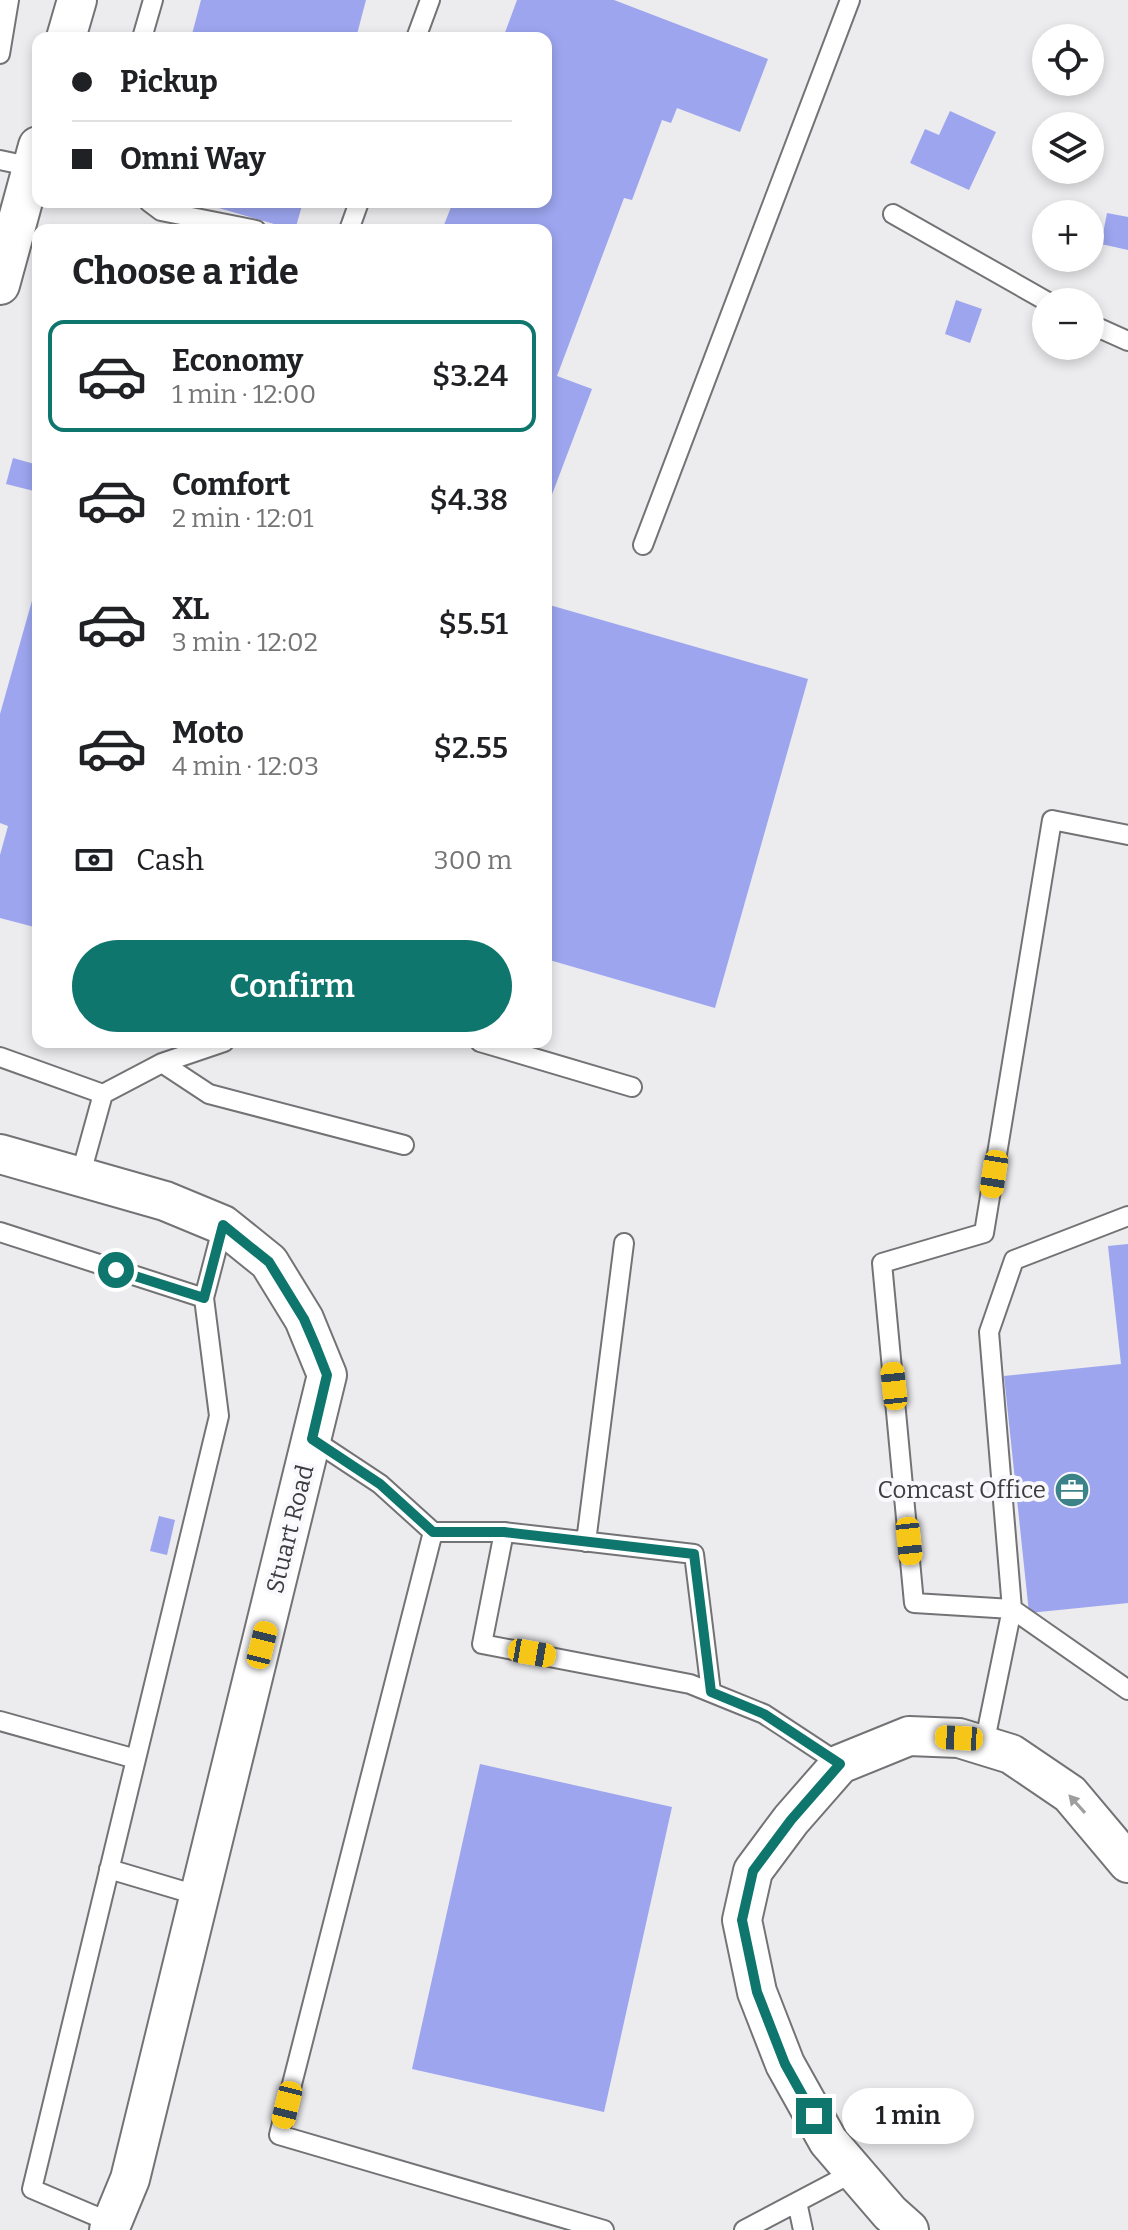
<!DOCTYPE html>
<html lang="en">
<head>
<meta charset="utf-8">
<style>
	body { margin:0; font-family:Bitter,serif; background:#f6f6f6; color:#202124; height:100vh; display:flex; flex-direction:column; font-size:30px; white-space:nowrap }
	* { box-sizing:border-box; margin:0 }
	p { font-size:26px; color:#757577 }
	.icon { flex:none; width:44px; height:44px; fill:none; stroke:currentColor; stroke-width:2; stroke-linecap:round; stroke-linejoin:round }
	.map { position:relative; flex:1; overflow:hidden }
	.sheet { position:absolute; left:32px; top:224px; width:520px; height:824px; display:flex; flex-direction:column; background:#fff; border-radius:16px; box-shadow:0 4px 12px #0003 }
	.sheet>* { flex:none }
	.banner { position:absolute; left:32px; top:32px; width:520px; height:176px; border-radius:16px; box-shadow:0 4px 12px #0003; display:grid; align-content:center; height:176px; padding:0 40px; background:#fff }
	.tools { position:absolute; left:1032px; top:24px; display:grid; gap:16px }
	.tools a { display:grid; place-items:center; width:72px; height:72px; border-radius:50%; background:#fff; box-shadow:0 4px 12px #0003; font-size:40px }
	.end { position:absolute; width:36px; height:36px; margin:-18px; border:10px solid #0f766e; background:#fff; box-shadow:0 0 0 4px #fff }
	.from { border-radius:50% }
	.bubble { position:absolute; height:56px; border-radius:28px; background:#fff; box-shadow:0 4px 12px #0003; font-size:26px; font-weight:600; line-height:56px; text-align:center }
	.car { position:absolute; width:24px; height:48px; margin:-24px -12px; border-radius:10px; box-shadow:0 0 6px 2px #0007; background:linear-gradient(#f5c518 24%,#345 0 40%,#f5c518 0 76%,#345 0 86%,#f5c518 0) }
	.banner b { display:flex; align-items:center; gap:28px; height:76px; font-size:30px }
	.banner b+b { border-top:2px solid #e0e0e0 }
	.banner i { width:20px; height:20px; background:#202124 }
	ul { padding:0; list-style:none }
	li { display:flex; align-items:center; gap:24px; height:112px; margin:0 16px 12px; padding:0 24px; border:4px solid transparent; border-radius:16px }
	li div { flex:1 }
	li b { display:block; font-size:30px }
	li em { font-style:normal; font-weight:600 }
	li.active { border-color:#0f766e }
	li>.icon { width:72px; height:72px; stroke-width:1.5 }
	h2 { padding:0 40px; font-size:36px; line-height:96px }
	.pay { display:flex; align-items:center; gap:20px; height:88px; padding:0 40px; font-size:30px }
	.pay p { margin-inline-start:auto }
	.button { display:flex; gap:16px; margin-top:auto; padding:16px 40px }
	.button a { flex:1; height:92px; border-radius:48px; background:#0f766e; color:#fff; font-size:32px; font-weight:600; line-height:92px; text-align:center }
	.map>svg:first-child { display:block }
	.building { fill:#9ca5ee }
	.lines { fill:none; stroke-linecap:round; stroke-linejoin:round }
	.service-casing { stroke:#737275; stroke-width:22 }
	.minor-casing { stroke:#737275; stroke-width:42 }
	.service { stroke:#fff; stroke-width:18 }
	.minor { stroke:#fff; stroke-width:38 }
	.oneway { fill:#9e9e9e }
	.route { stroke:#0f766e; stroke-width:10 }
	.labels { text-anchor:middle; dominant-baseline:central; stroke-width:8; stroke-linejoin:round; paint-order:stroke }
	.poi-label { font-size:24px; fill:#3d3d3e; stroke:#f9f8fc; text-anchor:end }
	.street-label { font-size:24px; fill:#3d3d3e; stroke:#f9f8fc }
</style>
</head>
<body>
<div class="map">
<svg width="1128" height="2230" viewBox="0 0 1128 2230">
	<rect width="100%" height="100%" fill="#ecebee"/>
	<path class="building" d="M201,0H366L356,38H191Z
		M517,0H614L768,59L740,132L677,108L671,123L662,120L632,200L624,198L557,376L592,389L548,505L546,504V230H442L453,202H546V38H503Z
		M950,111L996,132L969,190L910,163L925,129L939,135Z
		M198,202H303L295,230Z
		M1107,213L1128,217V250L1101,244Z
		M956,300L982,309L970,343L945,334Z
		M13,458L38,465V492L6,484Z
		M37,583H38V928L0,918V855L8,826L0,823V714Z
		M546,604L808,679L715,1008L546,959Z
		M1128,1244V1603L1029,1613L1004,1376L1121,1364L1108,1246Z
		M159,1516L175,1520L167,1555L150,1551Z
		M480,1764L672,1807L604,2112L412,2069Z"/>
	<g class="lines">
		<defs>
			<path id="service" d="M142,38L153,0
				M416,38L430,0
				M0,54L9,0
				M0,160L33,167
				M149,202L161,211L256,230
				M893,214L1048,302
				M349,230L359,202
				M1090,324L1128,341
				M643,545L850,0
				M480,1042L632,1087
				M0,1057L103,1094L80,1177
				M162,1063L209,1094L404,1145
				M103,1094L162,1063L224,1042
				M1128,1216L1014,1260L989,1332L1012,1609L1128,1690
				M0,1232L204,1298L223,1225
				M312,1439L380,1484L433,1532H504L694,1554L711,1692
				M433,1532L279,2135L604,2230
				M504,1532L482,1644L690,1684L764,1714L840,1764
				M586,1542L624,1243
				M0,1721L136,1759
				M984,1745L1012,1609L914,1603L882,1263L984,1233L1052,820L1128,835
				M109,1869L200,1896
				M797,2202L803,2230
				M112,2223L32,2189L219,1416L204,1298
				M744,2230L854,2172"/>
			<path id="minor" d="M66,38L77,0
				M0,285L38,146
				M0,1154L165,1201L223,1225L269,1262L304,1319L327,1375L130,2179L109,2230
				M909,2230L890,2213L828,2141L785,2064L757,1992L742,1920L753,1871L791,1820L840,1764L909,1736L959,1738L1011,1754L1070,1794L1128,1863"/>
		</defs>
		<use href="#service" class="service-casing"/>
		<use href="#minor" class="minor-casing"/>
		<use href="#service" class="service"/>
		<use href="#minor" class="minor"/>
	</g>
	<defs><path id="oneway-solid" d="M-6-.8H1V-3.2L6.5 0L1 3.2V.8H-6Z" transform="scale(2)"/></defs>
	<use class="oneway" href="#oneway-solid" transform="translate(1077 1804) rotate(-132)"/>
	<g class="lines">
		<path class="route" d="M116,1270L204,1298L223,1225L269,1262L304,1319L316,1347L327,1375L312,1439L380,1484L433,1532H504L694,1554L711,1692L764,1714L840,1764L791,1820L753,1871L742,1920L757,1992L785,2064L814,2116"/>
	</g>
	<defs>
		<symbol id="office-disc" viewBox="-11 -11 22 22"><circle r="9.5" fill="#3b8388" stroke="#f9f8fc"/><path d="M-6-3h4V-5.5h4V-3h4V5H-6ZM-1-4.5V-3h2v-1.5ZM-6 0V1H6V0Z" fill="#fff"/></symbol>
	</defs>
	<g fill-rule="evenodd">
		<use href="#office-disc" x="1052" y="1470" width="40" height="40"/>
	</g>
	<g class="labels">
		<g class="poi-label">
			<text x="1046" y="1490">Comcast Office</text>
		</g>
		<g class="street-label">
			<text transform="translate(290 1529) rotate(-76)">Stuart Road</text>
		</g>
	</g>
</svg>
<div class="tools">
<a><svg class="icon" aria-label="locate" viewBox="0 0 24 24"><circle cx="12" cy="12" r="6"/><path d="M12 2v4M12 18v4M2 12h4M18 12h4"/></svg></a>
<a><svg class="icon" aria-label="layers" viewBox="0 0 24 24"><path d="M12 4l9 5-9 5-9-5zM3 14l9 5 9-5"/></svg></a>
<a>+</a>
<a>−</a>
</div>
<i class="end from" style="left:116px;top:1270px"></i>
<i class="end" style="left:814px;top:2116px"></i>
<div class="bubble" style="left:842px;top:2088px;width:132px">1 min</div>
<i class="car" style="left:994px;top:1174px;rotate:189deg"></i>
<i class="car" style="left:894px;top:1386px;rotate:354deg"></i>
<i class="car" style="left:909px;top:1541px;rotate:174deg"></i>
<i class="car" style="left:262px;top:1645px;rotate:14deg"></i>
<i class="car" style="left:532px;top:1653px;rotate:100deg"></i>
<i class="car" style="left:959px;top:1738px;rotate:273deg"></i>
<i class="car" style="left:287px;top:2105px;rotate:194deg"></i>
<div class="banner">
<b><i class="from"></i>Pickup</b>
<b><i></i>Omni Way</b>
</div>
<section class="sheet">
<h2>Choose a ride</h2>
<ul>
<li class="active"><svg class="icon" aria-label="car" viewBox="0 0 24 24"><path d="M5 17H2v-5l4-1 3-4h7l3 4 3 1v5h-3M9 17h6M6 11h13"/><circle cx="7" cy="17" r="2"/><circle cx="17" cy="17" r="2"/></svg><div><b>Economy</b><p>1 min · 12:00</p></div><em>$3.24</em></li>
<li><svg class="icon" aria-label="car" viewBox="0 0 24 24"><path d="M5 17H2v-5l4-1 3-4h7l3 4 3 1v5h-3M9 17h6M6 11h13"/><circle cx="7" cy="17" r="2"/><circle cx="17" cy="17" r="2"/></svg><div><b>Comfort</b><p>2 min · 12:01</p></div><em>$4.38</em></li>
<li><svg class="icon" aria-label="car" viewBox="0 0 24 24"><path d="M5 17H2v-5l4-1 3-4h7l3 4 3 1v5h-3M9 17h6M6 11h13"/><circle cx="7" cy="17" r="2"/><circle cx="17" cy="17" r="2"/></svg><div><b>XL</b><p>3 min · 12:02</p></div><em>$5.51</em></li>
<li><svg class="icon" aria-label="car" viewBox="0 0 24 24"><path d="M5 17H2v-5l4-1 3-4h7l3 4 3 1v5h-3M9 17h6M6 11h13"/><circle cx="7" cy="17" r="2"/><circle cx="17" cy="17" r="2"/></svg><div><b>Moto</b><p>4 min · 12:03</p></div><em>$2.55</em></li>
</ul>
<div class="pay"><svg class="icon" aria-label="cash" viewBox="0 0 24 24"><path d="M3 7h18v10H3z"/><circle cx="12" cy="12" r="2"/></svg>Cash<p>300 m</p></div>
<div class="button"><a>Confirm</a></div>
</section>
</div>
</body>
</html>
